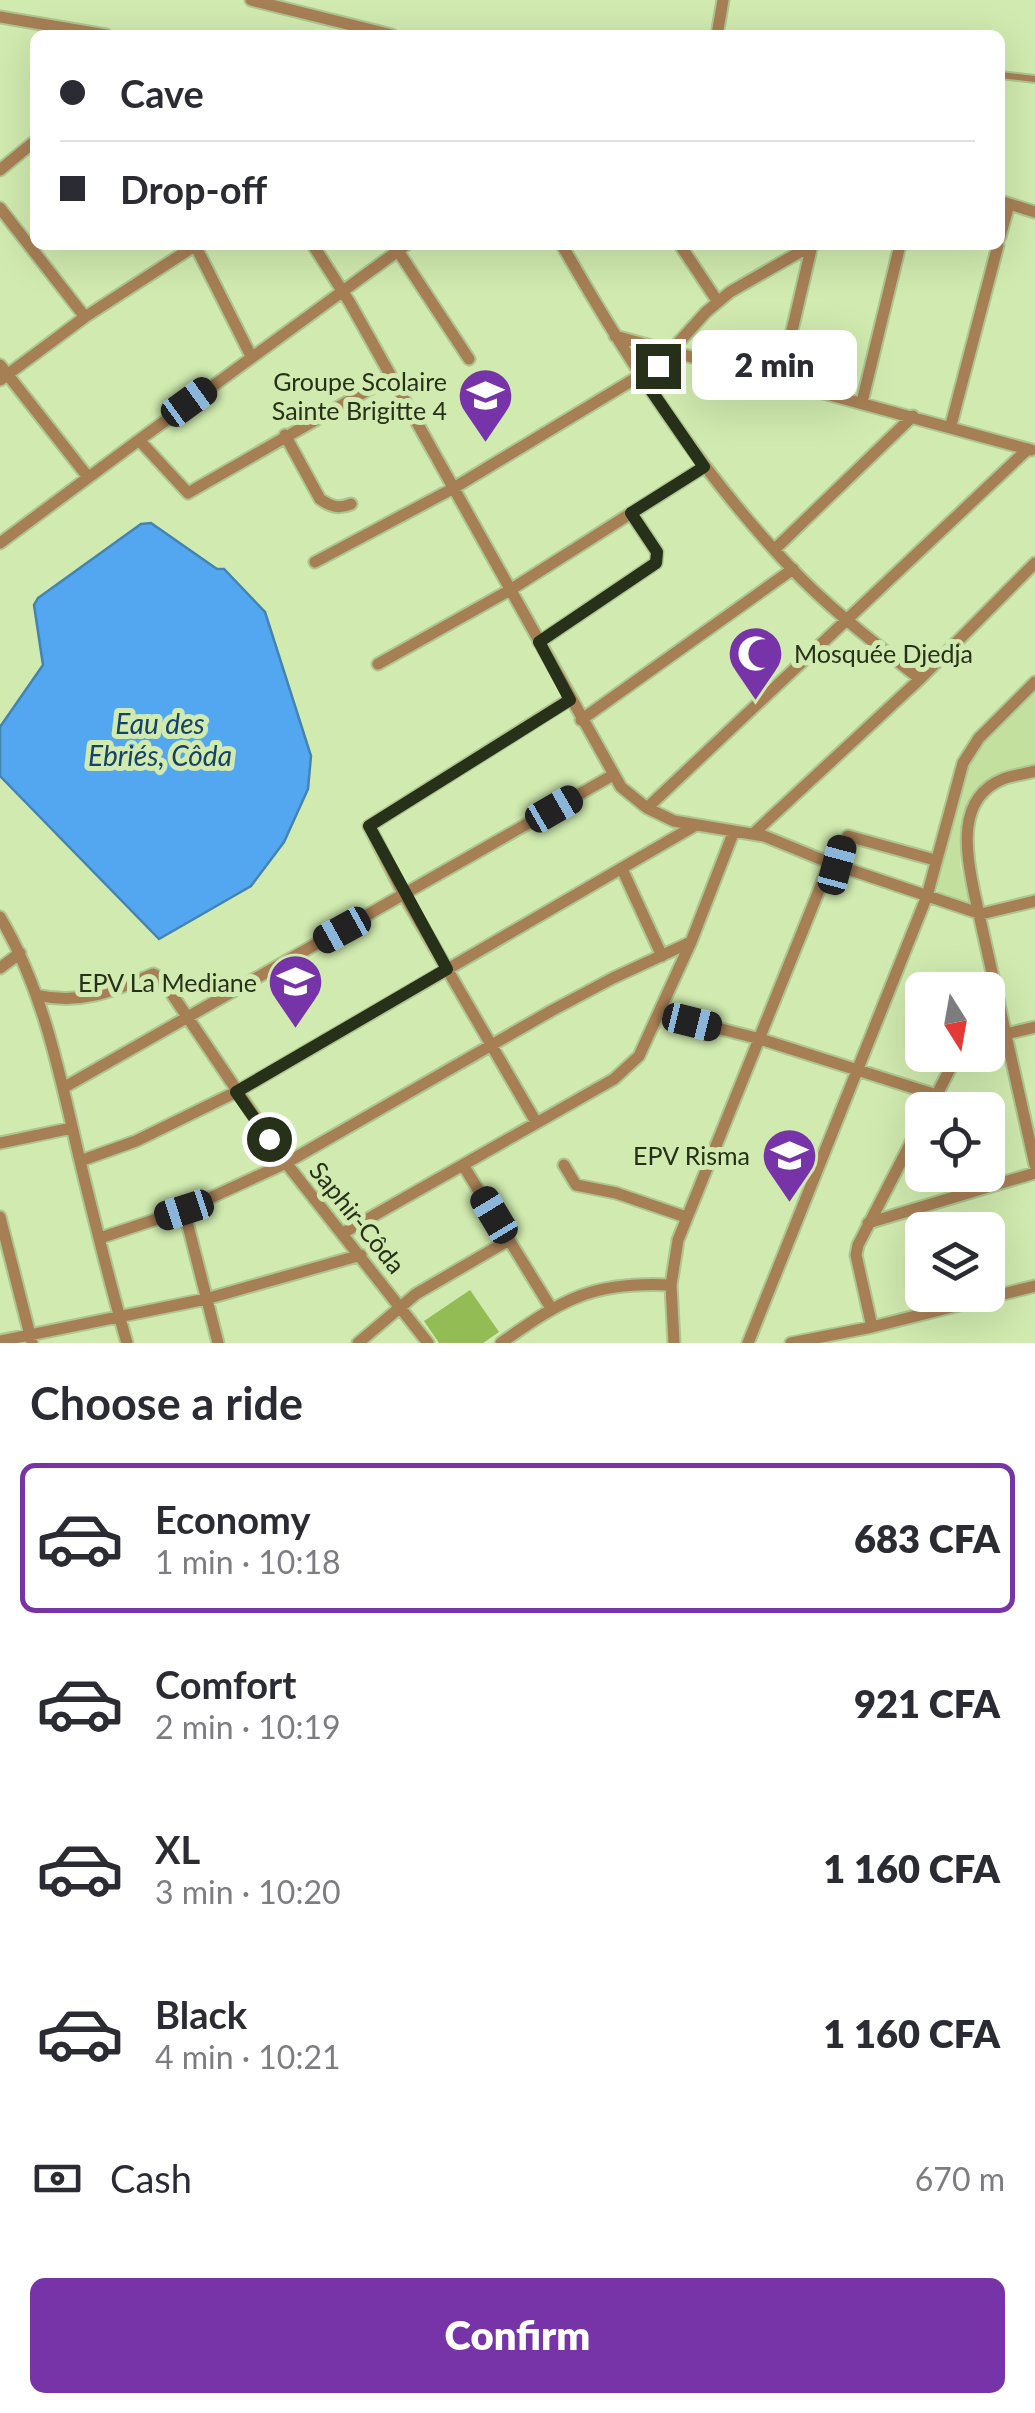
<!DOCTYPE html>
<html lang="en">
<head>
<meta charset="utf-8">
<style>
	body { margin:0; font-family:Lato,sans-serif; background:#f2f2f3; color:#2b2b33; height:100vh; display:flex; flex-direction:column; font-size:38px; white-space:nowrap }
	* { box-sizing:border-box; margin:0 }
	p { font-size:32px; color:#7c7c81 }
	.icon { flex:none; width:55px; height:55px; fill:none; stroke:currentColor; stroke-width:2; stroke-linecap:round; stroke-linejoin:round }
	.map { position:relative; height:1343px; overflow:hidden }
	.drawer { display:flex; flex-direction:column; background:#fff; flex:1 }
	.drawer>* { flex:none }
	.guide { position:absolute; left:30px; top:30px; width:975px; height:220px; border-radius:15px; box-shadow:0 10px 40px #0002; display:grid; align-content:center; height:220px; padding:0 30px; background:#fff }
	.needle { width:65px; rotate:169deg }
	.fabs { position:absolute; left:905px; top:972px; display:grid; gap:20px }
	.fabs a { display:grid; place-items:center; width:100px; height:100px; border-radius:15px; background:#fff; box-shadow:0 10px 40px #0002; font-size:50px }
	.end { position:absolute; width:45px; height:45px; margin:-22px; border:12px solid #273019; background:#fff; box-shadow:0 0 0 5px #fff }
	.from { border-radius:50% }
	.bubble { position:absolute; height:70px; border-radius:15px; background:#fff; box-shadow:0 10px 40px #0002; font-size:32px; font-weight:800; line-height:70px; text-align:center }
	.car { position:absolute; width:30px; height:60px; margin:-30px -15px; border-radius:12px; box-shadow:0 0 8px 2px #0007; background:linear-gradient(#222 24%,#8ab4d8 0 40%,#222 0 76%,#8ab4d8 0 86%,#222 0) }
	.guide b { display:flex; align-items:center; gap:35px; height:95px; font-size:38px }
	.guide b+b { border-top:2px solid #e1e1e2 }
	.guide i { width:25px; height:25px; background:#2b2b33 }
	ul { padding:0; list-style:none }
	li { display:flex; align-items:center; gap:30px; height:150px; margin:0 20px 15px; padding:0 10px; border:5px solid transparent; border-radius:15px }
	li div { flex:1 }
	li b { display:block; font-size:38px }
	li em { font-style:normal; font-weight:800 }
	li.selected { border-color:#7734a8 }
	li>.icon { width:90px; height:90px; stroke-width:1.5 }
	h2 { padding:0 30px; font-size:45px; line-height:120px }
	.pay { display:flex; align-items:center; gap:25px; height:110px; padding:0 30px; font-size:38px }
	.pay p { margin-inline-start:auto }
	.action { display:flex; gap:20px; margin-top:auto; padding:20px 30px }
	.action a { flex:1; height:115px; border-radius:15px; background:#7734a8; color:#fff; font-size:40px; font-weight:800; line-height:115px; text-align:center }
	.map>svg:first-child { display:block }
	.built { fill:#c3e09e }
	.green { fill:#94bc55 }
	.water { fill:#52a7f0; stroke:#4583b0; stroke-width:2.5 }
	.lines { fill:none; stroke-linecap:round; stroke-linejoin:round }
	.lane-casing { stroke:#aec591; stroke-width:10 }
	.street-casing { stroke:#aec591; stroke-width:15 }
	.lane { stroke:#a77f55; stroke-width:6 }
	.street { stroke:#a77f55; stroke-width:11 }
	.route { stroke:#273019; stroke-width:12 }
	.labels { text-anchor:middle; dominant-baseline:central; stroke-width:10; stroke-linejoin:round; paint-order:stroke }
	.poi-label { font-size:25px; fill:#273019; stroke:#d0eaaf; text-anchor:end }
	.street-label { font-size:25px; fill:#273019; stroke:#d0eaaf }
	.water-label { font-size:28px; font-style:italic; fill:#164267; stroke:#d0eaaf }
</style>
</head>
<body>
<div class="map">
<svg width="1035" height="1343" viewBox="0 0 1035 1343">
	<rect width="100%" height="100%" fill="#d0eaaf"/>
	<path class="built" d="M1035,688V765L992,777L978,787L965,808L960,865L970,903L937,893L938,873L972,760L985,739Z"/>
	<path class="green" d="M470,1290L499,1332L483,1343H439L424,1321Z"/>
	<path class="water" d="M151,523L217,569H224L265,612L311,756L308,789L284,842L251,886L159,939L0,776V727L43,665L34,605L38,598L141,524Z"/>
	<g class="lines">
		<defs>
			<path id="lane" d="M1000,75L1035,79"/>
			<path id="street" d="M251,0L392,35
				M0,17L106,35
				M717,35L723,0
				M0,170L35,141
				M1000,201L1035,212
				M0,208L85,317
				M1000,237L1009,204
				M195,245L251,356
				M313,245L350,303L621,787L647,808L674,821L764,836L830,863L981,914L1035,901
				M562,245C628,361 700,472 792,569C831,610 876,644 920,679
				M680,245L718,302
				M398,251L469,359
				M615,336L1031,450
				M0,365L88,477
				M389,378L188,493L139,440L406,245
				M0,380L85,317L196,245
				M644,381L706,312L730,292L812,245
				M780,382L812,245
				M862,402L900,245
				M951,425L998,245
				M285,435L320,499C331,507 339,509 351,504
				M0,543L139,440
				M775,549L913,416
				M315,562L452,489L641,375
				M539,642L656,563L657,552L631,513
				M378,664L510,590L704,467
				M581,720L793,569
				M1035,771C1025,774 1013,775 1003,779C956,798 966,852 974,892L1035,1165
				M647,808L1028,449
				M754,833L920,679L1035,563
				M837,865L848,836L935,860
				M622,869L662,956
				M0,917C43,989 60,1075 79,1157C94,1219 109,1281 127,1343
				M0,968L20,953
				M36,995C80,1005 112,992 153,974L161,978L286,1163L428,1343
				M659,1013L760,1039L936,1095
				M1006,1034L1035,1027
				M63,1088L613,775
				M929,1110L957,1055
				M536,1122L404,895L369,826L569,700
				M0,1143L72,1128
				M80,1161L136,1141L236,1092L696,825
				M463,1165L551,1308
				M564,1165L576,1185L616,1193L686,1217
				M184,1210L218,1343
				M0,1217L32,1343
				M868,1223L1035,1173
				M343,1233L614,1079L639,1056L691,942L734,831
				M100,1238L184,1210L286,1163L551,1011L613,978L691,942
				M872,1327L856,1255L858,1245L922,1121
				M0,1341L206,1299L361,1255
				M358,1343L416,1294L509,1240
				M501,1343C563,1299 593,1281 671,1285
				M674,1343L671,1285L678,1240L830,863
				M748,1343L927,896L963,763L979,738L1035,682
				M791,1343L872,1327L1035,1286"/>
		</defs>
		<use href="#lane" class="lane-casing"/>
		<use href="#street" class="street-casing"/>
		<use href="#lane" class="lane"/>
		<use href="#street" class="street"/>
	</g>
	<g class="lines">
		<path class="route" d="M269,1139L236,1092L447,969L369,826L570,700L539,642L656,563L657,552L631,513L704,467L644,380L658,366"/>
	</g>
	<defs>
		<symbol id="school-pin" viewBox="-11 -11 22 30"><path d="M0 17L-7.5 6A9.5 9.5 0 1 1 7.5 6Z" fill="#7734a8" stroke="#d0eaaf"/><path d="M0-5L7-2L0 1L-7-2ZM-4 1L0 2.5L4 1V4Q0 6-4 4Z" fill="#fff"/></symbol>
		<symbol id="mosque-pin" viewBox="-11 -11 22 30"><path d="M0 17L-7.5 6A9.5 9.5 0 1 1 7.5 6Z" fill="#7734a8" stroke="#d0eaaf"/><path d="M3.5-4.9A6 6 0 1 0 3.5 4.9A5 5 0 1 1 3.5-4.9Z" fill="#fff"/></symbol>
	</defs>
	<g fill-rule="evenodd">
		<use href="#school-pin" x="454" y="364" width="63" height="86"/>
		<use href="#mosque-pin" x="724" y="622" width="63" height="86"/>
		<use href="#school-pin" x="264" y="950" width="63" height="86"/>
		<use href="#school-pin" x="758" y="1124" width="63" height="86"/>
	</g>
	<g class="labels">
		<g class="poi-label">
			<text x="447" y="381">Groupe Scolaire<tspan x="447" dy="29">Sainte Brigitte 4</tspan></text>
			<text x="794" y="653" text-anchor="start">Mosquée Djedja</text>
			<text x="257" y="982">EPV La Mediane</text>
			<text x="750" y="1155">EPV Risma</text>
		</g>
		<g class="street-label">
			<text transform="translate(358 1217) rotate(51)">Saphir-Côda</text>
		</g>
		<g class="water-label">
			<text x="160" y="723">Eau des<tspan x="160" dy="32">Ebriés, Côda</tspan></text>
		</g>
	</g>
</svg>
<div class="fabs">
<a><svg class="needle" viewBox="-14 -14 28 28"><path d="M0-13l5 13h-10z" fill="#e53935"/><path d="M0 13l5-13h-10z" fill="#7c7c81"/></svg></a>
<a><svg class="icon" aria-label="locate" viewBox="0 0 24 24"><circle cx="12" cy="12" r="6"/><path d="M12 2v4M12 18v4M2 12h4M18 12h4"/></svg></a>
<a><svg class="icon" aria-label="layers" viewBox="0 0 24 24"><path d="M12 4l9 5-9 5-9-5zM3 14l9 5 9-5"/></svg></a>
</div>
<i class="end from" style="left:269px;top:1139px"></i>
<i class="end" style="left:658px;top:366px"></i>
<div class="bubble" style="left:692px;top:330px;width:165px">2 min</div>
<i class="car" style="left:189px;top:402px;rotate:54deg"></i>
<i class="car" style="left:554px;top:809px;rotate:60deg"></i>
<i class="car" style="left:837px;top:865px;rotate:15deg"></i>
<i class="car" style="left:342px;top:930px;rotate:241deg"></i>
<i class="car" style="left:692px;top:1022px;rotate:104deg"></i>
<i class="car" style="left:184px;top:1210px;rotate:252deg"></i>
<i class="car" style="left:494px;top:1215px;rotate:329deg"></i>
<div class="guide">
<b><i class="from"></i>Cave</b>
<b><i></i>Drop-off</b>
</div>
</div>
<section class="drawer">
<h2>Choose a ride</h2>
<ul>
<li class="selected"><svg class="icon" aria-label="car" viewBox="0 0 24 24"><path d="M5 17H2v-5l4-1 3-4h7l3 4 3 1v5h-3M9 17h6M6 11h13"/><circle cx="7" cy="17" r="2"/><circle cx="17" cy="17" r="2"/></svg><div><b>Economy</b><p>1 min · 10:18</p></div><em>683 CFA</em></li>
<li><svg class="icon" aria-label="car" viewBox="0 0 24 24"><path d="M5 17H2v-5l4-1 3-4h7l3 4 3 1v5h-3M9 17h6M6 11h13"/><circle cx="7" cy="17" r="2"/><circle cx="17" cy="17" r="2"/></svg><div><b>Comfort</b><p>2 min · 10:19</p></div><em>921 CFA</em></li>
<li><svg class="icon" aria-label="car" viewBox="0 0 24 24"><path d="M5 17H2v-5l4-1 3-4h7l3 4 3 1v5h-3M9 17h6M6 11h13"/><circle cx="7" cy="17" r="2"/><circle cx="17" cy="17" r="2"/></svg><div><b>XL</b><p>3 min · 10:20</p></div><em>1 160 CFA</em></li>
<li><svg class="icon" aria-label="car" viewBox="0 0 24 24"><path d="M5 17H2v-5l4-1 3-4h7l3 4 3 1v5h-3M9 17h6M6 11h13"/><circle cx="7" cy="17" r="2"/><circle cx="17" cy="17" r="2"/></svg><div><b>Black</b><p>4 min · 10:21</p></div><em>1 160 CFA</em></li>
</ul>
<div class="pay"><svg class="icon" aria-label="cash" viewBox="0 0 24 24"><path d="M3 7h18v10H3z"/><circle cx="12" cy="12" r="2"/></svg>Cash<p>670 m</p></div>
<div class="action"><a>Confirm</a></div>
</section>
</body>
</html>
